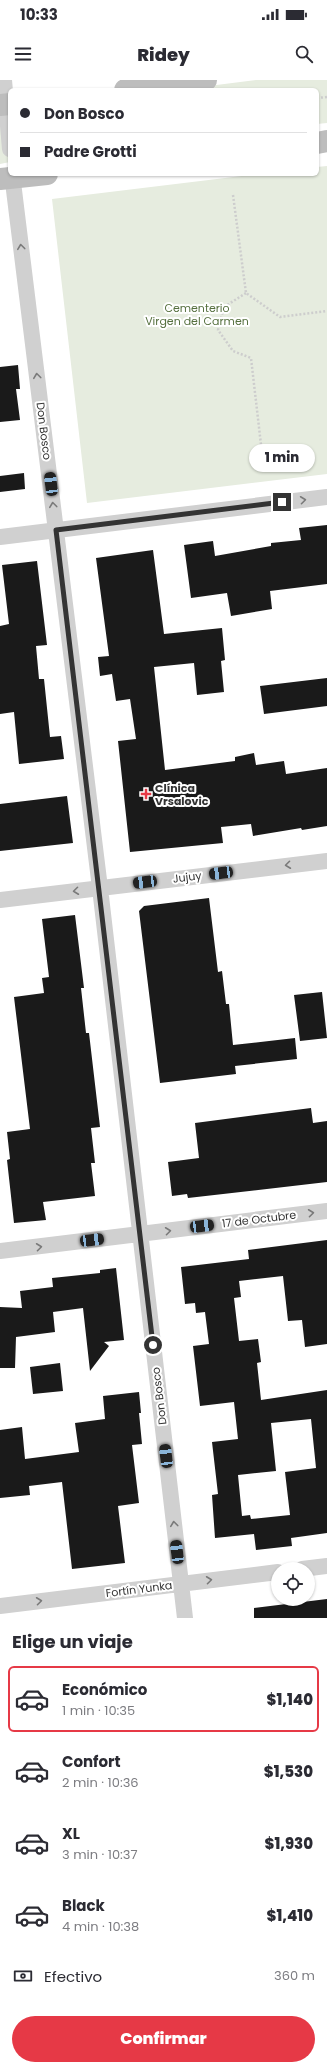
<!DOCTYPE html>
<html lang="es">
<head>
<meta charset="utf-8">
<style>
	body { margin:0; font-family:Poppins,sans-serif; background:#f2f2f3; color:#2b2b33; height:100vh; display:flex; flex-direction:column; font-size:15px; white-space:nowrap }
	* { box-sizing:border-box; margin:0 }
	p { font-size:13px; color:#7c7c81 }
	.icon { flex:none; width:22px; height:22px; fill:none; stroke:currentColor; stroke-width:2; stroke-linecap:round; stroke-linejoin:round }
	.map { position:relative; height:1538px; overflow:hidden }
	.details { display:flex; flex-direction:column; background:#fff; flex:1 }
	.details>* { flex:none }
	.banner { position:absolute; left:8px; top:8px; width:311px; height:88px; border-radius:6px; box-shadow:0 1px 3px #0004; display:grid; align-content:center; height:88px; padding:0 12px; background:#fff }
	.tools { position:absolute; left:271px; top:1482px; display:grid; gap:8px }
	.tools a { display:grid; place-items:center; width:44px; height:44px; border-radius:50%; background:#fff; box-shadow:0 1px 3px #0004; font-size:20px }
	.end { position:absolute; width:18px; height:18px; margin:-9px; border:5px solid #333; background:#fff; box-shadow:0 0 0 2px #fff }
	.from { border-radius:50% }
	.bubble { position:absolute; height:28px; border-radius:14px; background:#fff; box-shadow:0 1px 3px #0004; font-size:13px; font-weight:800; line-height:28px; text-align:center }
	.car { position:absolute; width:12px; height:24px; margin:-12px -6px; border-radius:5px; box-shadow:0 0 3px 1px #0007; background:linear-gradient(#222 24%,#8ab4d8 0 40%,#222 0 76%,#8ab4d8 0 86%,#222 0) }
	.banner b { display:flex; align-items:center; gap:14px; height:38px; font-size:15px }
	.banner b+b { border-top:1px solid #e1e1e2 }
	.banner i { width:10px; height:10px; background:#2b2b33 }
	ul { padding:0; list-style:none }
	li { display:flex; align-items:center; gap:12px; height:66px; margin:0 8px 6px; padding:0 4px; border:2px solid transparent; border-radius:6px }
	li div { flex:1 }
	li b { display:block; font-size:15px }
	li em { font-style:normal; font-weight:800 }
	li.current { border-color:#e63946 }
	li>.icon { width:36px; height:36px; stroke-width:1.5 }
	h2 { padding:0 12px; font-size:18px; line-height:48px }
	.pay { display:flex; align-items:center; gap:10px; height:44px; padding:0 12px; font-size:15px }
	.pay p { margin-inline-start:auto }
	.action { display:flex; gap:8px; margin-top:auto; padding:8px 12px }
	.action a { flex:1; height:46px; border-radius:24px; background:#e63946; color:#fff; font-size:16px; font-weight:800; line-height:46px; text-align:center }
	.status { display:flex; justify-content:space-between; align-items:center; height:28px; padding:0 20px; background:#fff; direction:ltr }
	.status svg { height:11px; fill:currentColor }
	header { display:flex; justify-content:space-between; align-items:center; height:52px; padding:0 12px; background:#fff; font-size:18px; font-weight:800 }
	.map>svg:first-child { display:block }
	.green { fill:#e6ecdf }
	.building { fill:#1a1a1a; fill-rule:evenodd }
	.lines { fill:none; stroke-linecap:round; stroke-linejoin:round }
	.path { stroke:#cdcdcd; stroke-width:2.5; stroke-dasharray:2 2; stroke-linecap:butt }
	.minor { stroke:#d0d0d0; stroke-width:16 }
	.secondary { stroke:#bdbdbd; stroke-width:22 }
	.oneway { stroke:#7a7a7a }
	.route { stroke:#333; stroke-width:5 }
	.poi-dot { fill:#e63946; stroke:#fff; stroke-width:1.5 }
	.labels { text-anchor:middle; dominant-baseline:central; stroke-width:4; stroke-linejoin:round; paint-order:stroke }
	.park-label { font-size:11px; fill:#56703f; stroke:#fff }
	.street-label { font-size:11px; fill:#333; stroke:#fff }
	.poi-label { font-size:11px; font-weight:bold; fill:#333; stroke:#fff; text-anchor:start }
</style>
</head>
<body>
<div class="status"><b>10:33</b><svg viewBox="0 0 49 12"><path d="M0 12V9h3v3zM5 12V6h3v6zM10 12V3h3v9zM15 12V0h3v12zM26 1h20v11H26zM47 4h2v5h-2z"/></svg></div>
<header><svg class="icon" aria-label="menu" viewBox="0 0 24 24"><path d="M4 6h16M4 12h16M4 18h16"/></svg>Ridey<svg class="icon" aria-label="search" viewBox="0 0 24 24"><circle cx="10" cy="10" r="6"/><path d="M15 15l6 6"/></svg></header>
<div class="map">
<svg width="327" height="1538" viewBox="0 0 327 1538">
	<rect width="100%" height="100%" fill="#fff"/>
	<path class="green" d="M256,0H327V43L317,44V10H177Z
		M10,31V82L0,84V32Z
		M327,86V394L87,423L52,119L259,94H317V87Z"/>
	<path class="building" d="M18,285L20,309H16L20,340L0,342V287Z
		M24,393L25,409L0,412V396Z
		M327,445V504L270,511L272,529L231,536L227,513L191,518L184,465L213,461L215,476L271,466V463L301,460L299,448Z
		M153,470L164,554L222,548L225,580L221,581L224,612L197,615L194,583L154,587L165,690L235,681V677L254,673L256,685L284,681L286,694L327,688V746L302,750L301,748L253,756L251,744L221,747L223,763L130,772L118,661L136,659L130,619L116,621L112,594L100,596L98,577L109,576L96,478Z
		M37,481L47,565L36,566L39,599H44L50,657L61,656L64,679L19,684L14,632L0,634V546L9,544L2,485Z
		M327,598V626L264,634L260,606Z
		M67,716L73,763L0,771V724Z
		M209,818L218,892L222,891L226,924H229L233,965L295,958L297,979L235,986L236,994L160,1003L139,831L144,826Z
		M75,835L84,908H81L86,953H89L100,1047L91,1048L95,1083H91L95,1116L43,1122L46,1140L14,1143L7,1080L10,1079L7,1052L30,1049L14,917L44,913L42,898L49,897L42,839Z
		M322,912L327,958L300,961L294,915Z
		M311,1028L313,1043L327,1041V1102L188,1118L187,1114L172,1116L168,1082L199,1078L195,1043Z
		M327,1160V1264L305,1267L302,1240L288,1241L283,1196L239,1201L241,1217L234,1218L239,1261L258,1259L261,1282L257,1283L261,1320L327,1310V1453L291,1458L292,1466L256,1470L254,1454L215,1458L212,1415L218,1414L212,1362L238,1359L234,1322L200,1326L193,1266L209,1264L205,1232L196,1233L195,1223L185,1224L181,1187L249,1179L248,1170ZM311,1339L316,1388L285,1392L290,1435L251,1439L250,1435L242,1436L238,1395L276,1391L271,1343Z
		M116,1188L124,1260L104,1262L109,1266L90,1291L83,1228L53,1232L55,1252L16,1257L15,1288H0V1227L22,1228L20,1211L53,1207L52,1198L100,1193V1190Z
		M60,1283L63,1311L33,1314L30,1287Z
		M139,1312L141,1333H139L142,1364L132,1365L139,1423L118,1426L125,1483L72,1489L62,1402L29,1406L30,1415L0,1418V1350L22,1347L25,1379L79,1372L75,1343L105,1339L103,1316Z
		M327,1519V1538H254V1528Z"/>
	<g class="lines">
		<path class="path" d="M317,18L327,17
			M233,115L246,213L280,237L327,231
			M246,213L224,227L218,250L233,271L251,278L263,382"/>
		<path class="minor" d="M4,0L10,69
			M12,94L100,808L185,1538
			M0,457L327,417
			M0,820L327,781
			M0,1171L327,1131
			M302,1489L327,1486
			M0,1526L278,1492"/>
		<path class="secondary" d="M125,10L206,0
			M0,25L10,24
			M317,63L327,61
			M0,99L47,94"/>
	</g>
	<defs><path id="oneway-chevron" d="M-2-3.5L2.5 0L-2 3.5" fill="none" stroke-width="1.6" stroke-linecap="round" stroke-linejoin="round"/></defs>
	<g class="oneway">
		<use href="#oneway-chevron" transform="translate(21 167) rotate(-97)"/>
		<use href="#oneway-chevron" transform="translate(37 296) rotate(-97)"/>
		<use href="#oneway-chevron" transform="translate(303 420) rotate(-7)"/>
		<use href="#oneway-chevron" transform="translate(53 425) rotate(-97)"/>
		<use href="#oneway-chevron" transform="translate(288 785) rotate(173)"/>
		<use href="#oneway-chevron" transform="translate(76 811) rotate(173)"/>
		<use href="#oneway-chevron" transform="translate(311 1133) rotate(-7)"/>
		<use href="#oneway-chevron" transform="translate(168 1151) rotate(-7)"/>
		<use href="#oneway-chevron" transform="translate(39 1167) rotate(-7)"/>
		<use href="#oneway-chevron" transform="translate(174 1444) rotate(-97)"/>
		<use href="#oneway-chevron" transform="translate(209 1500) rotate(-7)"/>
		<use href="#oneway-chevron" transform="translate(39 1521) rotate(-7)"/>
	</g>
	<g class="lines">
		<path class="route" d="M153,1265L56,450L282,422"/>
	</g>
	<path class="poi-dot" d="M144 708h4v4h4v4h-4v4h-4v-4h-4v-4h4z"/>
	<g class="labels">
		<g class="park-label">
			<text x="197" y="228">Cementerio<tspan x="197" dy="13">Virgen del Carmen</tspan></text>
		</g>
		<g class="street-label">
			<text transform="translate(44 351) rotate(83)">Don Bosco</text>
			<text transform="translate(187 797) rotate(-7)">Jujuy</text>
			<text transform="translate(259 1139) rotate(-7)">17 de Octubre</text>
			<text transform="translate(159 1316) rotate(-97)">Don Bosco</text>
			<text transform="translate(139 1509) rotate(-7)">Fortín Yunka</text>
		</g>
		<g class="poi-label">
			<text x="155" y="708">Clínica<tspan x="155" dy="13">Vrsalovic</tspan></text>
		</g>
	</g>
</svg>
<div class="tools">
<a><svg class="icon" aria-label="locate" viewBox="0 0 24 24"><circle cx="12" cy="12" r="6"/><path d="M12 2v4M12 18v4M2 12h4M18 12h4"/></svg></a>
</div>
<i class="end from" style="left:153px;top:1265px"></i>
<i class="end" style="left:282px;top:422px"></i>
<div class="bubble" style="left:249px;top:364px;width:66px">1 min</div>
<i class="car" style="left:51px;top:404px;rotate:353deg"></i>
<i class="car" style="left:221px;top:793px;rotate:263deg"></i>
<i class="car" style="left:145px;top:802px;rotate:263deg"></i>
<i class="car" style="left:202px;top:1146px;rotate:83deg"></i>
<i class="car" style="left:92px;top:1160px;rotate:83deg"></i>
<i class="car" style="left:166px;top:1376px;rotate:353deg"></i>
<i class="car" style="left:177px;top:1472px;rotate:353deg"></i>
<div class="banner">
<b><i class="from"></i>Don Bosco</b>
<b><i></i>Padre Grotti</b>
</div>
</div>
<section class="details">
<h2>Elige un viaje</h2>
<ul>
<li class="current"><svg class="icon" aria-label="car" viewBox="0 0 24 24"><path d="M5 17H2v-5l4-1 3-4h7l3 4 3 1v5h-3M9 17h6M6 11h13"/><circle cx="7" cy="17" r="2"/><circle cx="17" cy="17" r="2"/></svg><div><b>Económico</b><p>1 min · 10:35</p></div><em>$1,140</em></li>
<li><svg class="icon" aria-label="car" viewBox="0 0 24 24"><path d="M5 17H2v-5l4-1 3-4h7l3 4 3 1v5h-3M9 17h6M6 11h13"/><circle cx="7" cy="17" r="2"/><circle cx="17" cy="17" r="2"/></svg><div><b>Confort</b><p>2 min · 10:36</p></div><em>$1,530</em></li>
<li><svg class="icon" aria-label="car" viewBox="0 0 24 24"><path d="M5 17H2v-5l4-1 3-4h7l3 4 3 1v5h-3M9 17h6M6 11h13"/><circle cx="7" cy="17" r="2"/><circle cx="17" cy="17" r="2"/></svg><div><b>XL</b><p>3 min · 10:37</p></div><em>$1,930</em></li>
<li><svg class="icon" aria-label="car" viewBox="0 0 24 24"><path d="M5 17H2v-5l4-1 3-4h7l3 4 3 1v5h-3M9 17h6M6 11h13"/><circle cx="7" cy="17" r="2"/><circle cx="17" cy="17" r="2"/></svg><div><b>Black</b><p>4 min · 10:38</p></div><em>$1,410</em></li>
</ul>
<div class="pay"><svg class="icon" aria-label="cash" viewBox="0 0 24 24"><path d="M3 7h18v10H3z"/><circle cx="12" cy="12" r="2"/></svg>Efectivo<p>360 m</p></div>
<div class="action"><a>Confirmar</a></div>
</section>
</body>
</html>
